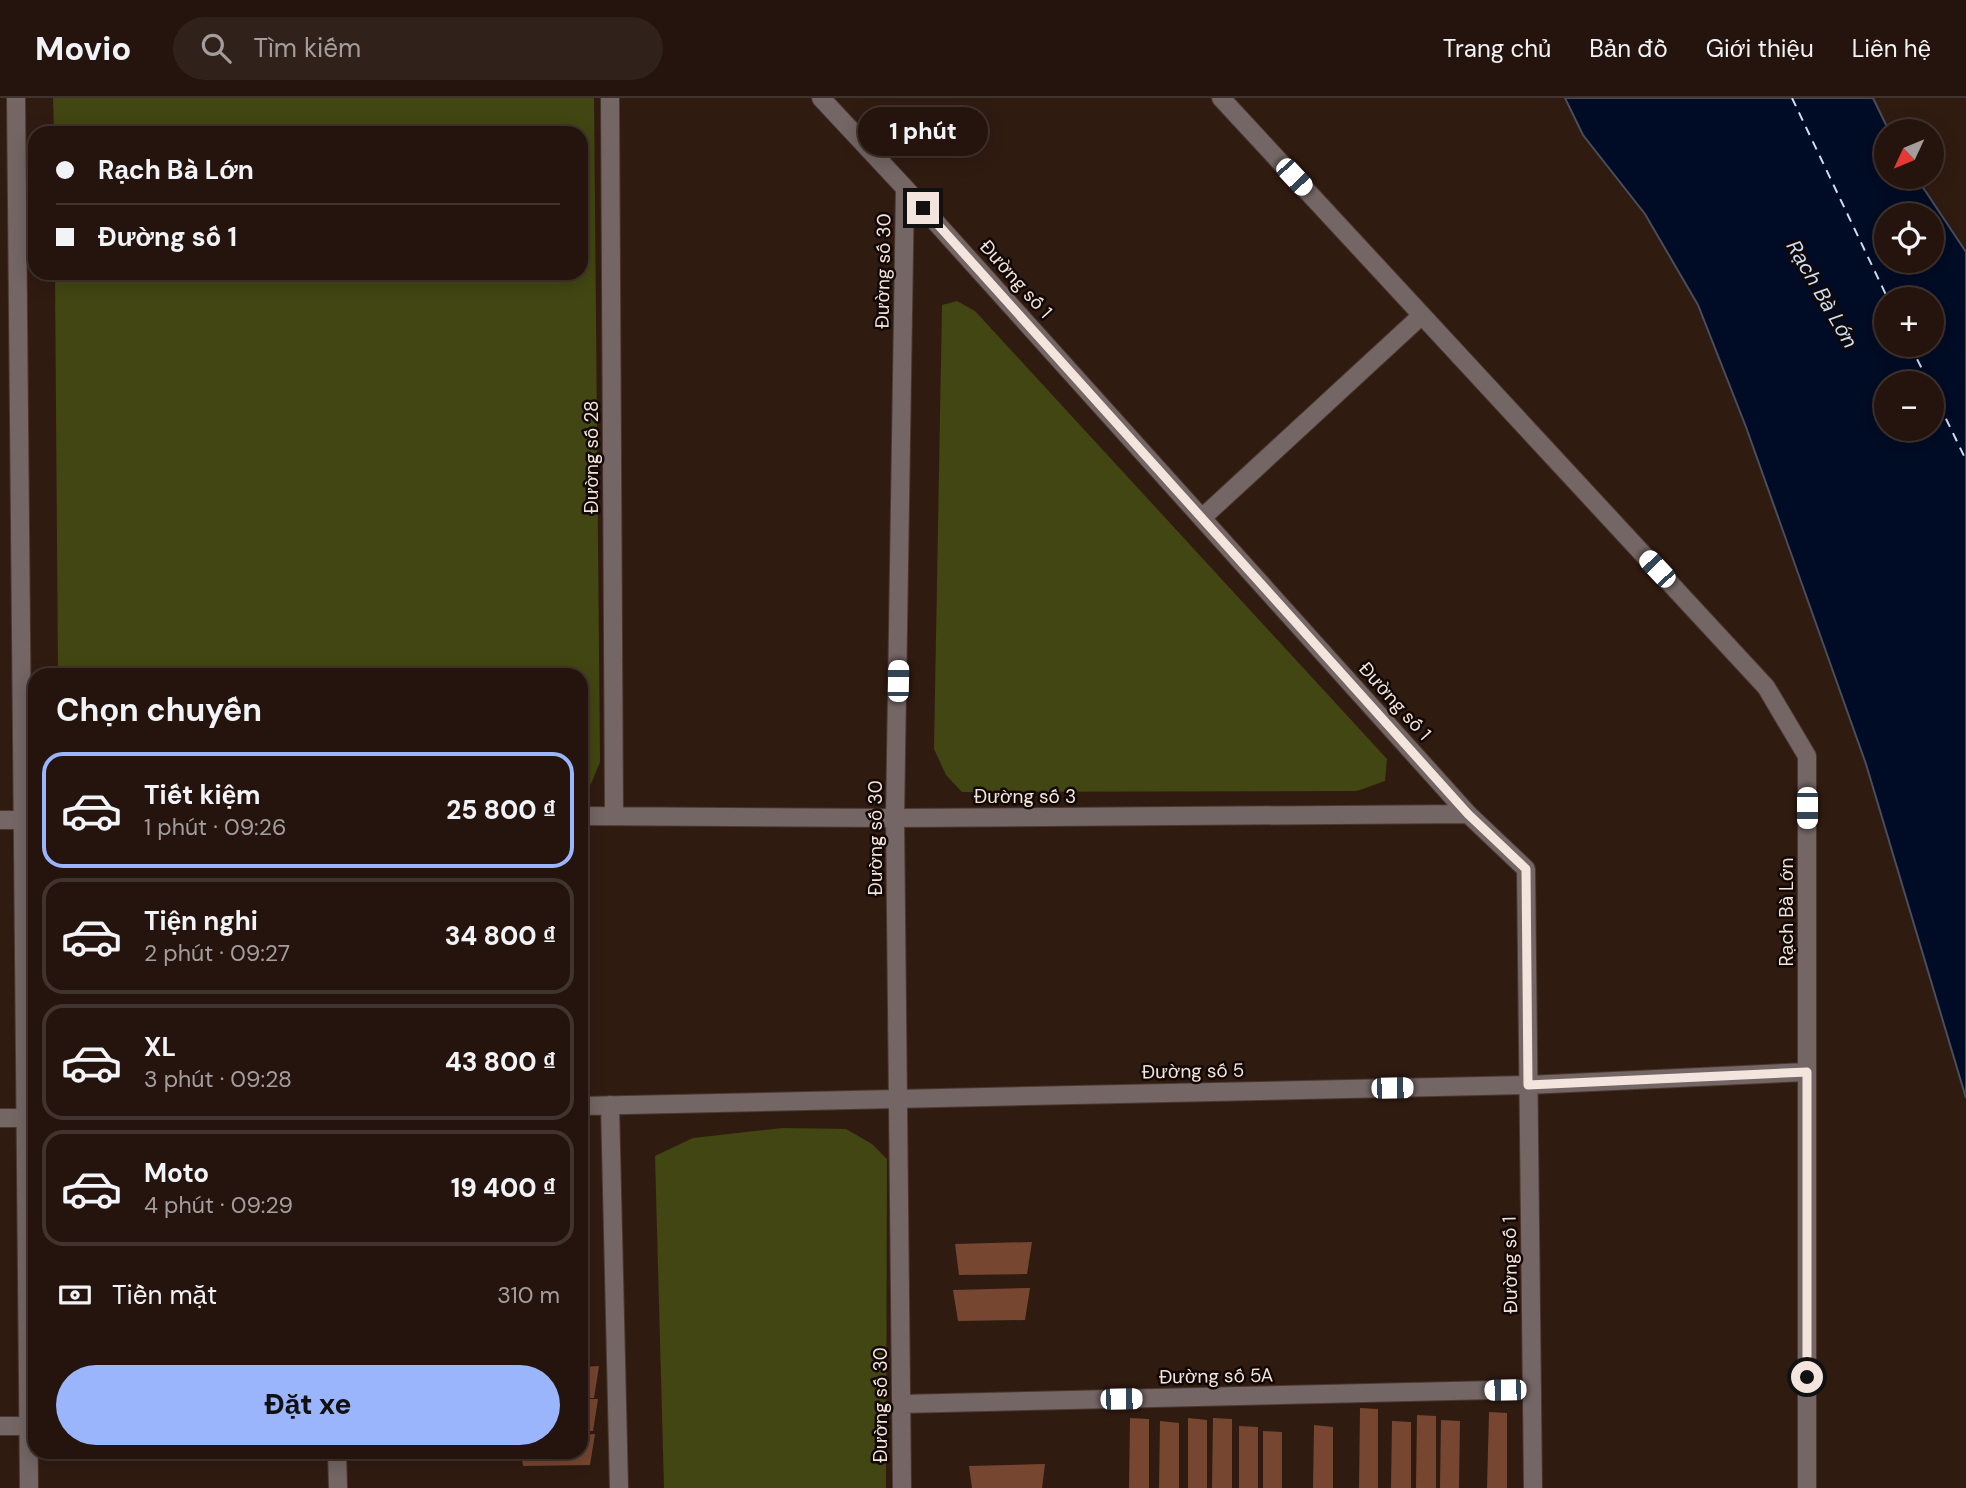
<!DOCTYPE html>
<html lang="vi">
<head>
<meta charset="utf-8">
<style>
	body { margin:0; font-family:"DM Sans",sans-serif; background:#30211b; color:#f1f3f6; height:100vh; display:flex; flex-direction:column; font-size:26px; white-space:nowrap }
	* { box-sizing:border-box; margin:0 }
	p { font-size:23px; color:#a39e9d }
	.icon { flex:none; width:38px; height:38px; fill:none; stroke:currentColor; stroke-width:2; stroke-linecap:round; stroke-linejoin:round }
	.map { position:relative; flex:1; overflow:hidden }
	.panel { position:absolute; left:28px; top:570px; width:560px; height:791px; display:flex; flex-direction:column; background:#24140d; border-radius:21px; box-shadow:0 4px 18px #0003,0 0 0 2px #41332e }
	.panel>* { flex:none }
	.banner { position:absolute; left:28px; top:28px; width:560px; height:154px; border-radius:21px; box-shadow:0 4px 18px #0003,0 0 0 2px #41332e; display:grid; align-content:center; height:154px; padding:0 28px; background:#24140d }
	.needle { width:46px; rotate:226deg }
	.buttons { position:absolute; left:1874px; top:21px; display:grid; gap:14px }
	.buttons a { display:grid; place-items:center; width:70px; height:70px; border-radius:50%; background:#24140d; box-shadow:0 4px 18px #0003,0 0 0 2px #41332e; font-size:35px }
	.end { position:absolute; width:32px; height:32px; margin:-16px; border:9px solid #f3e4dd; background:#111; box-shadow:0 0 0 4px #111 }
	.from { border-radius:50% }
	.bubble { position:absolute; height:49px; border-radius:24px; background:#24140d; box-shadow:0 4px 18px #0003,0 0 0 2px #41332e; font-size:23px; font-weight:800; line-height:49px; text-align:center }
	.car { position:absolute; width:21px; height:42px; margin:-21px -10px; border-radius:9px; box-shadow:0 0 5px 2px #0007; background:linear-gradient(#fff 24%,#345 0 40%,#fff 0 76%,#345 0 86%,#fff 0) }
	.banner b { display:flex; align-items:center; gap:24px; height:66px; font-size:26px }
	.banner b+b { border-top:2px solid #41332e }
	.banner i { width:18px; height:18px; background:#f1f3f6 }
	ul { padding:0; list-style:none }
	li { display:flex; align-items:center; gap:21px; height:116px; margin:0 14px 10px; padding:0 14px; border:4px solid #41332e; border-radius:21px }
	li div { flex:1 }
	li b { display:block; font-size:26px }
	li em { font-style:normal; font-weight:800 }
	li.selected { border-color:#9bb5fd }
	li>.icon { width:63px; height:63px; stroke-width:1.5 }
	h2 { padding:0 28px; font-size:32px; line-height:84px }
	.pay { display:flex; align-items:center; gap:18px; height:77px; padding:0 28px; font-size:26px }
	.pay p { margin-inline-start:auto }
	.button { display:flex; gap:14px; margin-top:auto; padding:14px 28px }
	.button a { flex:1; height:80px; border-radius:42px; background:#9bb5fd; color:#111; font-size:28px; font-weight:800; line-height:80px; text-align:center }
	header { display:flex; align-items:center; gap:42px; box-sizing:border-box; height:98px; padding:0 35px; background:#24140d; border-bottom:2px solid #41332e }
	header strong { font-size:33px }
	nav { display:flex; gap:38px; margin-inline-start:auto; font-size:24px }
	.search { width:490px; height:63px; background:#30211b; display:flex; align-items:center; gap:18px; box-sizing:border-box; padding:0 24px; border-radius:38px; color:#a39e9d; font-size:26px }
	.map>svg:first-child { display:block }
	.green { fill:#424612 }
	.water { fill:#000c25; stroke:#494d5c; stroke-width:2; fill-rule:evenodd }
	.lines { fill:none; stroke-linecap:round; stroke-linejoin:round }
	.ferry { stroke:#cadff8; stroke-width:2; stroke-dasharray:9 7; stroke-linecap:butt }
	.building { fill:#764630 }
	.minor-casing { stroke:#4b372e; stroke-width:20 }
	.minor { stroke:#736665; stroke-width:18 }
	.route { stroke:#f3e4dd; stroke-width:9 }
	.labels { text-anchor:middle; dominant-baseline:central; stroke-width:5; stroke-linejoin:round; paint-order:stroke }
	.street-label { font-size:19px; fill:#f3e4dd; stroke:#120805 }
	.water-label { font-size:21px; font-style:italic; fill:#cadff8; stroke:#120805 }
</style>
</head>
<body>
<header>
<strong>Movio</strong>
<div class="search"><svg class="icon" aria-label="search" viewBox="0 0 24 24"><circle cx="10" cy="10" r="6"/><path d="M15 15l6 6"/></svg>Tìm kiếm</div>
<nav><a>Trang chủ</a><a>Bản đồ</a><a>Giới thiệu</a><a>Liên hệ</a></nav>
</header>
<div class="map">
<svg width="1966" height="1390" viewBox="0 0 1966 1390">
	<rect width="100%" height="100%" fill="#301b11"/>
	<path class="green" d="M53,0H594L600,664L591,686L581,694V578L58,577L55,175H581V35H54Z
		M957,203L975,213L1387,661L1385,683L1357,693L962,694L946,677L934,651L942,207Z
		M783,1030L846,1031L872,1046L887,1061L886,1390H664L655,1058L693,1040Z"/>
	<path class="water" d="M1565,0H1873L1889,33H1886V79H1916L1966,154V1000L1866,666L1746,329L1698,207L1645,116L1583,37ZM1886,117H1932V163H1886ZM1886,201H1932V247H1886ZM1886,285H1932V331H1886Z"/>
	<g class="lines">
		<path class="ferry" d="M1792,0L1888,201
			M1910,247L1929,285
			M1932,292L1966,362"/>
	</g>
	<path class="building" d="M1032,1144L1027,1176L959,1177L955,1146Z
		M1030,1190L1025,1222L958,1223L953,1192Z
		M599,1268L594,1300H581V1269Z
		M581,1301H598L593,1333H581Z
		M1360,1310L1378,1311V1390H1359Z
		M1489,1314L1507,1315V1390H1487Z
		M1417,1317L1436,1318V1390H1416Z
		M1130,1320L1149,1321V1390H1129Z
		M1188,1320L1207,1322V1390H1188Z
		M1213,1320L1232,1321V1390H1212Z
		M1441,1322L1460,1323L1459,1390H1440Z
		M1160,1323L1179,1325V1390H1159Z
		M1392,1323L1411,1324V1390H1391Z
		M1314,1327L1333,1329V1390H1313Z
		M1239,1328L1258,1329V1390H1239Z
		M1263,1333L1282,1334V1390H1263Z
		M595,1336L590,1367L523,1368L521,1354H581V1337Z
		M1045,1366L1042,1390H972L969,1368Z"/>
	<g class="lines">
		<defs>
			<path id="minor" d="M16,0L29,1390
				M610,0L614,718
				M821,0L905,90L1468,716L1526,771L1533,1390
				M1221,0L1766,589L1807,658V1390
				M1202,420L1422,217
				M581,718L895,720L1468,716
				M0,722H35
				M610,1007L619,1390
				M581,1008L1528,987L1807,974
				M0,1020H35
				M901,1306L1532,1291
				M0,1328H28
				M337,1354L338,1390
				M902,1390L895,720L905,90"/>
		</defs>
		<use href="#minor" class="minor-casing"/>
		<use href="#minor" class="minor"/>
	</g>
	<g class="lines">
		<path class="route" d="M923,110L1468,716L1526,771L1528,987L1807,974V1279"/>
	</g>
	<g class="labels">
		<g class="street-label">
			<text transform="translate(883 173) rotate(-89)">Đường số 30</text>
			<text transform="translate(1016 181) rotate(48)">Đường số 1</text>
			<text transform="translate(591 359) rotate(-90)">Đường số 28</text>
			<text transform="translate(1395 603) rotate(48)">Đường số 1</text>
			<text x="1025" y="698">Đường số 3</text>
			<text transform="translate(875 740) rotate(-90)">Đường số 30</text>
			<text transform="translate(1786 814) rotate(-90)">Rạch Bà Lớn</text>
			<text transform="translate(1193 973) rotate(-1)">Đường số 5</text>
			<text transform="translate(1510 1167) rotate(-91)">Đường số 1</text>
			<text transform="translate(1216 1278) rotate(-1)">Đường số 5A</text>
			<text transform="translate(880 1307) rotate(-90)">Đường số 30</text>
		</g>
		<g class="water-label">
			<text transform="translate(1822 196) rotate(60)">Rạch Bà Lớn</text>
		</g>
	</g>
</svg>
<div class="buttons">
<a><svg class="needle" viewBox="-14 -14 28 28"><path d="M0-13l5 13h-10z" fill="#e53935"/><path d="M0 13l5-13h-10z" fill="#a39e9d"/></svg></a>
<a><svg class="icon" aria-label="locate" viewBox="0 0 24 24"><circle cx="12" cy="12" r="6"/><path d="M12 2v4M12 18v4M2 12h4M18 12h4"/></svg></a>
<a>+</a>
<a>−</a>
</div>
<i class="end from" style="left:1807px;top:1279px"></i>
<i class="end" style="left:923px;top:110px"></i>
<div class="bubble" style="left:858px;top:9px;width:130px">1 phút</div>
<i class="car" style="left:1294px;top:79px;rotate:137deg"></i>
<i class="car" style="left:1657px;top:471px;rotate:317deg"></i>
<i class="car" style="left:898px;top:583px;rotate:1deg"></i>
<i class="car" style="left:1807px;top:710px;rotate:180deg"></i>
<i class="car" style="left:1392px;top:990px;rotate:89deg"></i>
<i class="car" style="left:1505px;top:1292px;rotate:269deg"></i>
<i class="car" style="left:1121px;top:1301px;rotate:89deg"></i>
<div class="banner">
<b><i class="from"></i>Rạch Bà Lớn</b>
<b><i></i>Đường số 1</b>
</div>
<section class="panel">
<h2>Chọn chuyến</h2>
<ul>
<li class="selected"><svg class="icon" aria-label="car" viewBox="0 0 24 24"><path d="M5 17H2v-5l4-1 3-4h7l3 4 3 1v5h-3M9 17h6M6 11h13"/><circle cx="7" cy="17" r="2"/><circle cx="17" cy="17" r="2"/></svg><div><b>Tiết kiệm</b><p>1 phút · 09:26</p></div><em>25 800 ₫</em></li>
<li><svg class="icon" aria-label="car" viewBox="0 0 24 24"><path d="M5 17H2v-5l4-1 3-4h7l3 4 3 1v5h-3M9 17h6M6 11h13"/><circle cx="7" cy="17" r="2"/><circle cx="17" cy="17" r="2"/></svg><div><b>Tiện nghi</b><p>2 phút · 09:27</p></div><em>34 800 ₫</em></li>
<li><svg class="icon" aria-label="car" viewBox="0 0 24 24"><path d="M5 17H2v-5l4-1 3-4h7l3 4 3 1v5h-3M9 17h6M6 11h13"/><circle cx="7" cy="17" r="2"/><circle cx="17" cy="17" r="2"/></svg><div><b>XL</b><p>3 phút · 09:28</p></div><em>43 800 ₫</em></li>
<li><svg class="icon" aria-label="car" viewBox="0 0 24 24"><path d="M5 17H2v-5l4-1 3-4h7l3 4 3 1v5h-3M9 17h6M6 11h13"/><circle cx="7" cy="17" r="2"/><circle cx="17" cy="17" r="2"/></svg><div><b>Moto</b><p>4 phút · 09:29</p></div><em>19 400 ₫</em></li>
</ul>
<div class="pay"><svg class="icon" aria-label="cash" viewBox="0 0 24 24"><path d="M3 7h18v10H3z"/><circle cx="12" cy="12" r="2"/></svg>Tiền mặt<p>310 m</p></div>
<div class="button"><a>Đặt xe</a></div>
</section>
</div>
</body>
</html>
